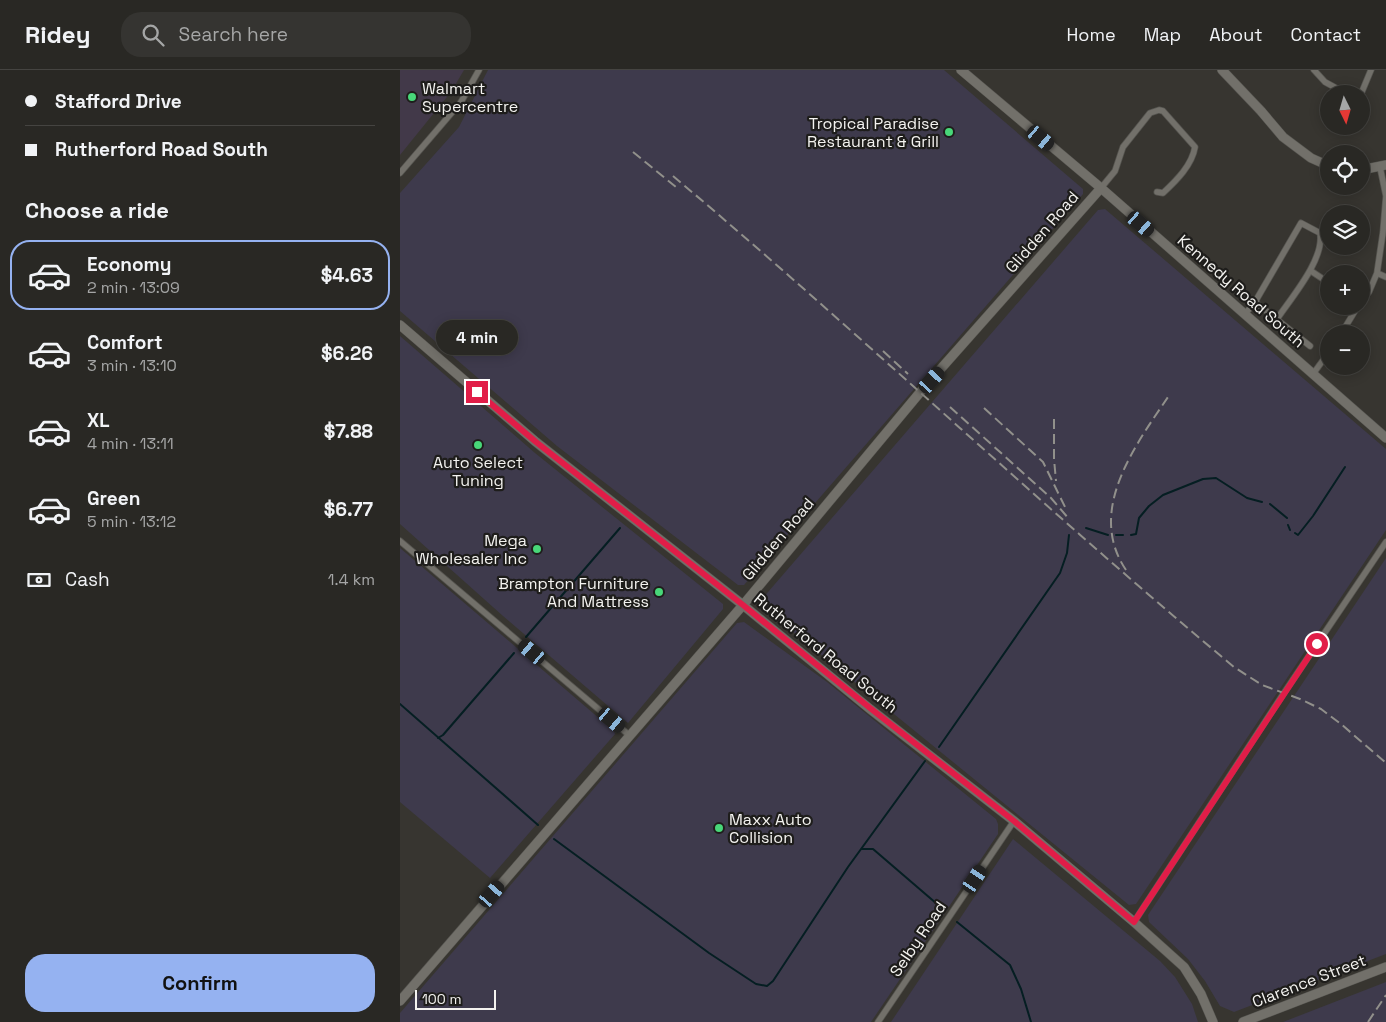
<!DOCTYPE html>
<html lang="en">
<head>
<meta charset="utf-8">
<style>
	body { margin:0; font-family:"Space Grotesk",sans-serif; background:#353431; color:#f1f3f6; height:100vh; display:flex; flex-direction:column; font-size:19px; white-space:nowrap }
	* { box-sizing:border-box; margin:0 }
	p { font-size:16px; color:#a5a6a6 }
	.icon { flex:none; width:28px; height:28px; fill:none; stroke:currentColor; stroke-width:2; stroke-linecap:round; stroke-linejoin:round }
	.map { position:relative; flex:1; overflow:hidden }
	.sheet { display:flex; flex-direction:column; background:#292824; width:400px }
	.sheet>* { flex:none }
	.top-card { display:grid; align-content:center; height:110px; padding:0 25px; background:#292824 }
	.needle { width:32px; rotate:175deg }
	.fabs { position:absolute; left:920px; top:15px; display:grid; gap:10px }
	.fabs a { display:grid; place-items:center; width:50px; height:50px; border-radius:50%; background:#292824; box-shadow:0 2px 12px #0003,0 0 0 1px #454441; font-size:25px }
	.scale { position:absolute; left:15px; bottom:12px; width:81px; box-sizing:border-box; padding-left:5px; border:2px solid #f4f3f0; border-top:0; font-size:14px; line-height:18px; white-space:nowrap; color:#f4f3f0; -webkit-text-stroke:4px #1e1d1b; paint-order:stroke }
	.end { position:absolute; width:22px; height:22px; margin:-11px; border:6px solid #e11d48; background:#fff; box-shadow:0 0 0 2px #fff }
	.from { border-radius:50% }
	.bubble { position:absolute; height:35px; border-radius:18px; background:#292824; box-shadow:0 2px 12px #0003,0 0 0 1px #454441; font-size:16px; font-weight:600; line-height:35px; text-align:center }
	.car { position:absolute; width:15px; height:30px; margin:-15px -8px; border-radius:6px; box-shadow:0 0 4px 1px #0007; background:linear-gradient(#222 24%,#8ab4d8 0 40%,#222 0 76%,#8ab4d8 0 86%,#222 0) }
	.top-card b { display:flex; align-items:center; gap:18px; height:48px; font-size:19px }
	.top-card b+b { border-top:1px solid #454441 }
	.top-card i { width:12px; height:12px; background:#f1f3f6 }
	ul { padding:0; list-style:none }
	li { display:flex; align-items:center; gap:15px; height:70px; margin:0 10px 8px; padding:0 15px; border:2px solid transparent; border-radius:20px }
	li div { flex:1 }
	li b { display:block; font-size:19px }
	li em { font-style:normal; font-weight:600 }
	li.selected { border-color:#95b2f1 }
	li>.icon { width:45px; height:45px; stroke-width:1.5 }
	h2 { padding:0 25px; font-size:22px; line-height:60px }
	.pay { display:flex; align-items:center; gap:12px; height:55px; padding:0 25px; font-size:19px }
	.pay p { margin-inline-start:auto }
	.button { display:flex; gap:10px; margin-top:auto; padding:10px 25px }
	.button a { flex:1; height:58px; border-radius:20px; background:#95b2f1; color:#111; font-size:20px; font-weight:600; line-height:58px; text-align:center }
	header { display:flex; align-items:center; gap:30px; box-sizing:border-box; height:70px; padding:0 25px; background:#292824; border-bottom:1px solid #454441 }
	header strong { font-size:24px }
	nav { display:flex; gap:28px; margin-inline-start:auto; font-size:18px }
	.search { width:350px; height:45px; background:#353431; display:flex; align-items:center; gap:12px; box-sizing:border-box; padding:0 18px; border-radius:20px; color:#a5a6a6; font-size:19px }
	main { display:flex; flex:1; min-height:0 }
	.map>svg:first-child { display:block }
	.commercial { fill:#423949 }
	.industrial { fill:#3e3a4c }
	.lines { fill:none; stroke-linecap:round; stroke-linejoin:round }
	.stream { stroke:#051e22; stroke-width:2 }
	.street-casing { stroke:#565550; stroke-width:7 }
	.secondary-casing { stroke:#565550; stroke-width:10 }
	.street { stroke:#72706a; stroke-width:5.5 }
	.secondary { stroke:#72706a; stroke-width:9 }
	.rail { stroke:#91908b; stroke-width:2; stroke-dasharray:10 5; stroke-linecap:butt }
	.route { stroke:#e11d48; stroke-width:6 }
	.poi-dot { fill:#48d779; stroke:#1e1d1b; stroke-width:2 }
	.labels { text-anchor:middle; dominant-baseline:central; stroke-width:4.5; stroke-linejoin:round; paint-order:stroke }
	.poi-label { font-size:16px; fill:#f4f3f0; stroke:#1e1d1b; text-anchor:end }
	.street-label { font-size:16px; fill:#f4f3f0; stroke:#1e1d1b }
</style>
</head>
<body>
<header>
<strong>Ridey</strong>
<div class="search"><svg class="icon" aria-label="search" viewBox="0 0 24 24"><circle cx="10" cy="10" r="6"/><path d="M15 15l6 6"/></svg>Search here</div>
<nav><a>Home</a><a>Map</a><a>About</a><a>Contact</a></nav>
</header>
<main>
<section class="sheet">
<div class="top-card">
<b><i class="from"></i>Stafford Drive</b>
<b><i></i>Rutherford Road South</b>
</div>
<h2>Choose a ride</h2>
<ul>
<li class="selected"><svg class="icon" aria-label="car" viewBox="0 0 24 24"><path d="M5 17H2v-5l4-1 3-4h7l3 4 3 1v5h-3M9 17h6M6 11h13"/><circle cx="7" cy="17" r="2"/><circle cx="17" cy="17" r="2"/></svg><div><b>Economy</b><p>2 min · 13:09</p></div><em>$4.63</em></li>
<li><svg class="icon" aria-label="car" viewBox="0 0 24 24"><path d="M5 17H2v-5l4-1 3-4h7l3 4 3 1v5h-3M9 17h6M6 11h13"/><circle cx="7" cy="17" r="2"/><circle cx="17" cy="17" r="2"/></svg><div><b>Comfort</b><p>3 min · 13:10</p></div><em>$6.26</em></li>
<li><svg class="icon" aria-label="car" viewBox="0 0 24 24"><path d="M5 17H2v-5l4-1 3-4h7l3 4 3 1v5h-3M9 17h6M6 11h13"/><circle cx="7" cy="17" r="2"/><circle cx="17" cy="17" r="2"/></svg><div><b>XL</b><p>4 min · 13:11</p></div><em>$7.88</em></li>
<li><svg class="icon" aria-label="car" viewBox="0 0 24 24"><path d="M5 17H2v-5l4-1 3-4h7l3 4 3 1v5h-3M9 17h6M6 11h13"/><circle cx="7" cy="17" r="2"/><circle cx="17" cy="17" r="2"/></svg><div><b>Green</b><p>5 min · 13:12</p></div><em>$6.77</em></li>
</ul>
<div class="pay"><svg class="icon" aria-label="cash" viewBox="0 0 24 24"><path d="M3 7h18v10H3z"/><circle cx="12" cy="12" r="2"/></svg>Cash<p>1.4 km</p></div>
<div class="button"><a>Confirm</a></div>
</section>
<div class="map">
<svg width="986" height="952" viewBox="0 0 986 952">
	<rect width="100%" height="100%" fill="#373530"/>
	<path class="commercial" d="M0,0H64L51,22L0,85Z"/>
	<path class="industrial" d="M88,0H544L683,119V124L344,515H338L157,376L0,241V123L59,57Z
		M705,139L986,379V460L736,834L729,835L366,540L362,529L698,140Z
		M0,266L135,383L323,534V539L228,653L103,546L0,454Z
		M0,478L214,661L215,664L90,808L0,732Z
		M986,488V884L834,942L820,936L805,911L788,889L749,852L748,845Z
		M344,552L427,612L596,749L598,754V764L471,952H0V943L337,553Z
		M613,769L760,891L775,907L792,934L798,952H491Z
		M986,912V952H883Z"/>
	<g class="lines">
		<path class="stream" d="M870,434L887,448
			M888,455L890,460
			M686,458L708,465
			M895,463L898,465L913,446L945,397
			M716,465H723
			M731,465L736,464L739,448L749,436L763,425L803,409L816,408L847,428L862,432
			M126,567L220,458
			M0,634L138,755
			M38,668L43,665L114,583
			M539,677L660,503L667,483L669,465
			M154,769L309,883L356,914L367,916L373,911L448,797L525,691
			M462,779H473L544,840
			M557,852L610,895L621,919L631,952"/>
		<defs>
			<path id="street" d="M914,0L925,12L947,24
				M961,24L971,0
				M0,103L61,32L79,0
				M701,118L715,101L723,77L750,43L759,40L763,41L795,77C792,95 777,110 763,123L757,122
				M911,201L929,213
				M977,203L986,207
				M961,231L969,222L977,203L983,162L986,126L980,97
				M855,232L910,276
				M845,244L855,232L901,153L920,163C925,189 891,228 877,249
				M941,264L958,236
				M913,304L929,282
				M0,471L229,665
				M734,852L884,623L986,472
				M478,952L614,751"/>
			<path id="secondary" d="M561,0L701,118L986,368
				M822,0L861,41L883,67L911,88L929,96
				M961,100L986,95
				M0,255L136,372L343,535L470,639L614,751L734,852L784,897L801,924L813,952
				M0,931L343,535L522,320L701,118
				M843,952L986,897"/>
		</defs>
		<use href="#street" class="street-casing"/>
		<use href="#secondary" class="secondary-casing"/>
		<use href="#street" class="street"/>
		<use href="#secondary" class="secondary"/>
		<path class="rail" d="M233,82L276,117
			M273,106C463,266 643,438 834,597L862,615L900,629L921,639L941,654L986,693
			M483,281L508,304
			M550,337L651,428L669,449
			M584,338L643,392L666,439
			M654,349V389L656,411
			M726,500C686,441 735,376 768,327
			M968,952L986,925"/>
	</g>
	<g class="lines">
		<path class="route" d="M77,322L136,372L343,535L470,638L614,751L734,852L917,574"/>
	</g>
	<g class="poi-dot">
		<circle cx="12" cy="27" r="5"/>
		<circle cx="549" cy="62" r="5"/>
		<circle cx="78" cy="375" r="5"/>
		<circle cx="137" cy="479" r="5"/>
		<circle cx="259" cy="522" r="5"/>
		<circle cx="319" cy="758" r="5"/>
	</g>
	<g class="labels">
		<g class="poi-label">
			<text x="22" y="18" text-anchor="start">Walmart<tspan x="22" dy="18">Supercentre</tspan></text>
			<text x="539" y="53">Tropical Paradise<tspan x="539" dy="18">Restaurant &amp; Grill</tspan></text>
			<text x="78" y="392" text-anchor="middle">Auto Select<tspan x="78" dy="18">Tuning</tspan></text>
			<text x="127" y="470">Mega<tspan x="127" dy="18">Wholesaler Inc</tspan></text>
			<text x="249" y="513">Brampton Furniture<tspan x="249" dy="18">And Mattress</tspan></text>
			<text x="329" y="749" text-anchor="start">Maxx Auto<tspan x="329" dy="18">Collision</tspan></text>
		</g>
		<g class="street-label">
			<text transform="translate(642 162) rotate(-49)">Glidden Road</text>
			<text transform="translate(841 221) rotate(41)">Kennedy Road South</text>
			<text transform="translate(378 469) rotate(-50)">Glidden Road</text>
			<text transform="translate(426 583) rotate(39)">Rutherford Road South</text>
			<text transform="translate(518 869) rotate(-56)">Selby Road</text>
			<text transform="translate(909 911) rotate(-21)">Clarence Street</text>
		</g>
	</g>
</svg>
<div class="fabs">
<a><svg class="needle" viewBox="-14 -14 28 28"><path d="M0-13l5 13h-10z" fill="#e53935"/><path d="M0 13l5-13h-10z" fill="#a5a6a6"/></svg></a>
<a><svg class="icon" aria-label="locate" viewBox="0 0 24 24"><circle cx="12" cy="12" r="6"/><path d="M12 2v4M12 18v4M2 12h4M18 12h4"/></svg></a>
<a><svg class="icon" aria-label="layers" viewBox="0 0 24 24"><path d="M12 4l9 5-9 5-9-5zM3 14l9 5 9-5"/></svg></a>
<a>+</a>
<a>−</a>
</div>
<div class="scale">100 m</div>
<i class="end from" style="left:917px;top:574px"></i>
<i class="end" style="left:77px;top:322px"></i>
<div class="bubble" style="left:36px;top:250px;width:82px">4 min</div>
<i class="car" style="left:641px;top:68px;rotate:130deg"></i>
<i class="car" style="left:741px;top:154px;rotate:131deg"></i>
<i class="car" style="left:532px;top:310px;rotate:42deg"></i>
<i class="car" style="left:132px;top:582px;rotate:310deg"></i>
<i class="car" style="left:212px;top:650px;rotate:130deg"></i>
<i class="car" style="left:575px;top:809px;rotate:34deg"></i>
<i class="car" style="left:92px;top:824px;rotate:41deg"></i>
</div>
</main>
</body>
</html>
